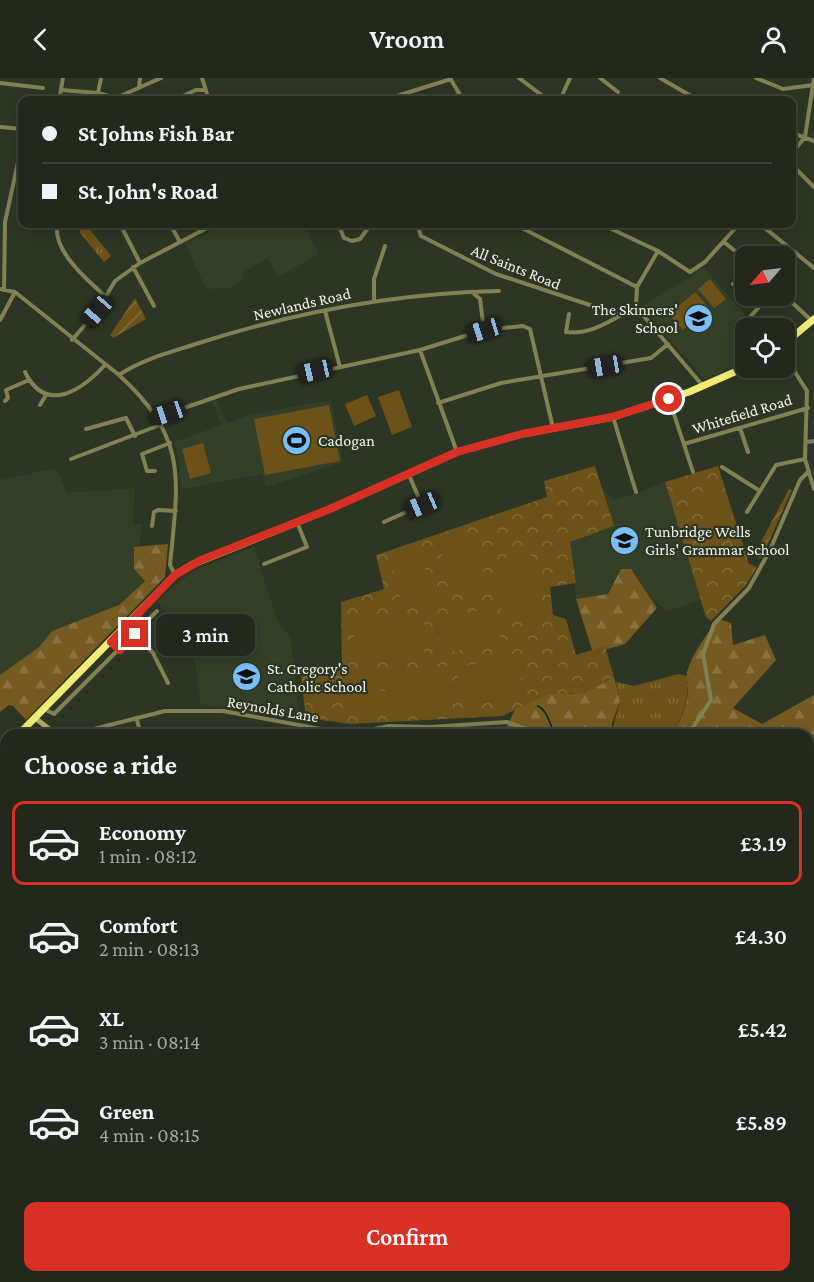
<!DOCTYPE html>
<html lang="en">
<head>
<meta charset="utf-8">
<style>
	body { margin:0; font-family:"Crimson Pro",serif; background:#2a3024; color:#f1f3f6; height:100vh; display:flex; flex-direction:column; font-size:22px; white-space:nowrap }
	* { box-sizing:border-box; margin:0 }
	p { font-size:20px; color:#a2a6a3 }
	.icon { flex:none; width:33px; height:33px; fill:none; stroke:currentColor; stroke-width:2; stroke-linecap:round; stroke-linejoin:round }
	.map { position:relative; flex:1; overflow:hidden }
	.panel { position:absolute; left:0px; top:651px; width:814px; height:554px; display:flex; flex-direction:column; background:#22281b; border-radius:18px 18px 0 0; box-shadow:0 3px 15px #0003,0 0 0 2px #3f443a }
	.panel>* { flex:none }
	.guide { position:absolute; left:18px; top:18px; width:778px; height:132px; border-radius:12px; box-shadow:0 3px 15px #0003,0 0 0 2px #3f443a; display:grid; align-content:center; height:132px; padding:0 24px; background:#22281b }
	.needle { width:39px; rotate:242deg }
	.buttons { position:absolute; left:735px; top:168px; display:grid; gap:12px }
	.buttons a { display:grid; place-items:center; width:60px; height:60px; border-radius:12px; background:#22281b; box-shadow:0 3px 15px #0003,0 0 0 2px #3f443a; font-size:30px }
	.end { position:absolute; width:27px; height:27px; margin:-14px; border:8px solid #d93025; background:#fff; box-shadow:0 0 0 3px #fff }
	.from { border-radius:50% }
	.bubble { position:absolute; height:42px; border-radius:12px; background:#22281b; box-shadow:0 3px 15px #0003,0 0 0 2px #3f443a; font-size:20px; font-weight:600; line-height:42px; text-align:center }
	.car { position:absolute; width:18px; height:36px; margin:-18px -9px; border-radius:8px; box-shadow:0 0 4px 2px #0007; background:linear-gradient(#222 24%,#8ab4d8 0 40%,#222 0 76%,#8ab4d8 0 86%,#222 0) }
	.guide b { display:flex; align-items:center; gap:21px; height:57px; font-size:22px }
	.guide b+b { border-top:2px solid #3f443a }
	.guide i { width:15px; height:15px; background:#f1f3f6 }
	ul { padding:0; list-style:none }
	li { display:flex; align-items:center; gap:18px; height:84px; margin:0 12px 9px; padding:0 12px; border:3px solid transparent; border-radius:12px }
	li div { flex:1 }
	li b { display:block; font-size:22px }
	li em { font-style:normal; font-weight:600 }
	li.active { border-color:#d93025 }
	li>.icon { width:54px; height:54px; stroke-width:1.5 }
	h2 { padding:0 24px; font-size:27px; line-height:72px }
	.action { display:flex; gap:12px; margin-top:auto; padding:12px 24px }
	.action a { flex:1; height:69px; border-radius:12px; background:#d93025; color:#fff; font-size:24px; font-weight:600; line-height:69px; text-align:center }
	header { display:flex; justify-content:space-between; align-items:center; height:78px; padding:0 24px; background:#22281b; font-size:27px; font-weight:600 }
	.map>svg:first-child { display:block }
	.built { fill:#333f27 }
	.grass { fill:url(#grass-tufts) }
	.forest { fill:url(#forest-firs) }
	.park { fill:url(#park-crowns) }
	.garden { fill:url(#garden-furrows) }
	.pitch { fill:#6c5219 }
	.lines { fill:none; stroke-linecap:round; stroke-linejoin:round }
	.stream { stroke:#08211b; stroke-width:1.5 }
	.street { stroke:#828154; stroke-width:4 }
	.secondary { stroke:#afac62; stroke-width:5 }
	.highway { stroke:#f2ec75; stroke-width:7 }
	.route { stroke:#d93025; stroke-width:8 }
	.labels { text-anchor:middle; dominant-baseline:central; stroke-width:4.5; stroke-linejoin:round; paint-order:stroke }
	.street-label { font-size:16px; fill:#f0f6ea; stroke:#2d3624 }
	.poi-label { font-size:16px; fill:#f0f6ea; stroke:#2d3624; text-anchor:start }
</style>
</head>
<body>
<header><svg class="icon" aria-label="back" viewBox="0 0 24 24"><path d="M15 5l-7 7 7 7"/></svg>Vroom<svg class="icon" aria-label="person" viewBox="0 0 24 24"><circle cx="12" cy="8" r="4"/><path d="M4 21q1-7 8-7t8 7"/></svg></header>
<div class="map">
<svg width="814" height="1204" viewBox="0 0 814 1204">
	<defs>
		<pattern id="grass-tufts" width="24" height="20" patternUnits="userSpaceOnUse" patternTransform="scale(1.5)"><rect width="24" height="20" fill="#6c5219"/><path d="M3 7l-1-3M5 7V3M7 7l1-3M15 17l-1-3M17 17v-4M19 17l1-3" fill="none" stroke="#816c3b"/></pattern>
		<pattern id="forest-firs" width="22" height="20" patternUnits="userSpaceOnUse" patternTransform="scale(1.5)"><rect width="22" height="20" fill="#755a21"/><path d="M5 1l3.5 6h-7zM16 11l3.5 6h-7z" fill="#897241"/></pattern>
		<pattern id="park-crowns" width="20" height="18" patternUnits="userSpaceOnUse" patternTransform="scale(1.5)"><rect width="20" height="18" fill="#6c5219"/><path d="M2 6a3 3 0 1 1 6 0M12 15a3 3 0 1 1 6 0" fill="none" stroke="#816c3b"/></pattern>
		<pattern id="garden-furrows" width="10" height="10" patternUnits="userSpaceOnUse" patternTransform="scale(1.5)"><rect width="10" height="10" fill="#6c5219"/><path d="M-1 1l2-2M0 10L10 0M9 11l2-2" fill="none" stroke="#816c3b"/></pattern>
	</defs>
	<rect width="100%" height="100%" fill="#2d3624"/>
	<path class="built" d="M206,146H303L319,176L278,199L267,180L245,193L242,203L229,210L206,211L185,165L210,155Z
		M704,190L757,250H746L745,283L705,302L641,229Z
		M217,321L227,345L252,336L331,322L343,384L266,409L262,396L182,411L175,364L221,347L212,323Z
		M595,388L602,410L614,423L665,404L701,522L668,533L652,522L631,491H621L608,516L576,521L570,464L544,403Z
		M56,390L67,415L135,410L133,446H142L139,468L134,469L145,502L119,527L52,553L39,569L0,597V402Z
		M254,469L277,542L291,561L299,638L201,627L194,578L157,523L193,493Z"/>
	<path class="grass" d="M87,148L111,178L104,184L80,155V150Z
		M678,596L687,598C690,619 683,640 671,657H611L620,623L616,604L634,608Z
		M808,838L814,843V982L808,978Z
		M808,1050L814,1059V1192L809,1194Z
		M618,1198L620,1204H507L502,1199Z
		M655,1199H800L792,1204H668Z"/>
	<path class="forest" d="M168,466L165,499L26,642L13,628L9,627L0,634V597L39,569L52,553L119,527L145,503L134,491V469Z
		M621,491H631L657,530L625,566L593,575L576,521L608,516Z
		M718,541L731,545L733,567L765,557L776,582L733,630L762,646L814,617V662L809,665L808,657H671C681,643 688,627 688,609C688,604 686,599 687,595C691,576 707,557 718,541Z
		M614,599L620,623L612,645L611,657H514L505,653L519,623L541,612L571,616L590,612Z
		M814,735V843L808,837L809,738Z
		M809,978L814,982V1059L809,1050Z
		M6,1174V1198L114,1199L118,1204H0V1178Z"/>
	<path class="park" d="M595,388L614,448L570,464L576,505L550,509L553,537L566,541L576,577L605,568L614,599L585,615L549,616L502,638L350,646L306,640L301,598L342,592L341,524L384,511L376,477L547,419L544,403Z
		M718,388L749,486L757,489L746,507L711,543L706,539L665,404Z
		M394,1199H498L503,1204H396Z"/>
	<path class="garden" d="M135,220L146,241L113,260L110,257Z
		M789,411L792,412L761,481L754,477Z"/>
	<path class="pitch" d="M710,201L726,221L714,230L698,211Z
		M695,214L709,230L683,252L669,236Z
		M399,312L412,349L392,357L378,319Z
		M367,317L376,338L354,348L345,326Z
		M329,327L340,383L265,397L254,341Z
		M203,365L211,395L190,401L182,371Z
		M725,418L732,439L710,446L703,424Z
		M472,453L487,506L453,515L438,463Z
		M419,468L433,522L403,530L389,476Z
		M530,474L544,534L505,543L491,484Z
		M494,529L501,563L442,576L434,542Z
		M424,542V583H354V543Z
		M518,580L523,614L462,624L457,589Z
		M448,588L453,630L388,636L383,595Z
		M379,594L382,631L361,633L358,596Z"/>
	<g class="lines">
		<path class="stream" d="M538,628C550,634 548,649 558,657
			M808,992L814,1016
			M808,1150H814
			M57,1198L70,1204
			M637,1198L644,1204
			M745,1204L747,1198"/>
		<path class="street" d="M202,0L209,22
			M450,0L463,22
			M519,0L548,22
			M600,0L618,14
			M660,0L698,22
			M756,0L783,11L813,7
			M0,5L43,10
			M139,10L140,0
			M61,12L98,15L116,20L161,0
			M98,15L101,0
			M59,22L63,0
			M174,22L196,12H204
			M384,22L451,1
			M560,22L570,0
			M0,49L22,51
			M792,55L814,63
			M792,75L805,59L814,0
			M792,87L814,109
			M57,146C53,173 86,201 105,218
			M120,146L140,185
			M170,146L180,164
			M338,146L344,160L352,163L360,161L371,146
			M417,146L421,158L496,196L620,237
			M514,146L637,209
			M601,146L658,173L690,194L705,184L739,146
			M760,146L814,190
			M724,164L746,182
			M658,173L637,209L636,229L703,308
			M133,189L154,228
			M733,206L746,191
			M0,211L15,214L119,297C189,361 178,402 170,487L175,497
			M4,212L5,144L22,66
			M472,214L480,221L484,252
			M784,217L812,243
			M374,222V201L385,168
			M325,233L340,289
			M569,236L566,254C593,257 612,241 636,229
			M750,239L769,218
			M0,242L15,214
			M72,262L97,233L115,203L140,185L207,150
			M420,272L457,374
			M784,277L807,313L805,381L814,411
			M25,294C46,337 82,312 105,287
			M119,297C142,281 172,274 199,265C296,234 397,215 499,213
			M669,321L693,394
			M5,323L8,320L6,312L29,302
			M438,325L501,305L651,280L668,266
			M40,327L46,317
			M613,339L636,414
			M155,340L239,311L420,272L484,252L523,248L530,251L553,350
			M740,350L748,374
			M86,351L126,340L135,358
			M806,364L814,363
			M684,366L808,330
			M71,381L160,347
			M722,389L760,413
			M155,393H147L142,376L170,365
			M747,434L776,387L805,381
			M384,444L422,427L408,395
			M152,448L154,434L158,432L176,433
			M264,486L307,469L297,444
			M135,556L153,575L168,605
			M111,564L120,572
			M44,631L54,636L157,533
			M137,641L140,655
			M70,657L165,633H223L348,656L389,648L430,649L507,644L543,657
			M688,657L711,622L703,576L714,546L749,510L770,472L800,402L808,394
			M0,739L6,735
			M0,758L6,766
			M0,830L4,836
			M0,839L6,834
			M0,903L6,897
			M0,928L6,935
			M0,971L6,965
			M0,1029L6,1033
			M0,1073H1
			M0,1095H6
			M0,1149L6,1151
			M0,1173L6,1169
			M507,1198L512,1204
			M801,1204L814,1197"/>
		<path class="secondary" d="M35,640L57,657
			M391,1198L393,1204"/>
		<path class="highway" d="M784,266L814,241
			M18,657L175,497L193,486L330,431L457,374L522,356L613,339L689,314L746,289
			M0,673L6,668"/>
	</g>
	<g class="lines">
		<path class="route" d="M135,556L120,572L111,564L175,497L201,482L330,431L457,374L522,356L612,339L669,321"/>
	</g>
	<defs>
		<symbol id="school-disc" viewBox="-11 -11 22 22"><circle r="9.5" fill="#7abef8" stroke="#2d3624"/><path d="M0-5L7-2L0 1L-7-2ZM-4 1L0 2.5L4 1V4Q0 6-4 4Z" fill="#111"/></symbol>
		<symbol id="stadium-disc" viewBox="-11 -11 22 22"><circle r="9.5" fill="#7abef8" stroke="#2d3624"/><path d="M0-5a6.5 5 0 1 0 0 10a6.5 5 0 1 0 0-10ZM-3.5-1.8h7v3.6h-7Z" fill="#111"/></symbol>
	</defs>
	<g fill-rule="evenodd">
		<use href="#school-disc" x="682" y="224" width="33" height="33"/>
		<use href="#stadium-disc" x="280" y="346" width="33" height="33"/>
		<use href="#school-disc" x="608" y="446" width="33" height="33"/>
		<use href="#school-disc" x="230" y="582" width="33" height="33"/>
	</g>
	<g class="labels">
		<g class="street-label">
			<text transform="translate(516 189) rotate(22)">All Saints Road</text>
			<text transform="translate(302 226) rotate(-13)">Newlands Road</text>
			<text transform="translate(742 336) rotate(-17)">Whitefield Road</text>
			<text transform="translate(273 631) rotate(10)">Reynolds Lane</text>
		</g>
		<g class="poi-label">
			<text x="678" y="231" text-anchor="end">The Skinners'<tspan x="678" dy="18">School</tspan></text>
			<text x="318" y="362">Cadogan</text>
			<text x="645" y="453">Tunbridge Wells<tspan x="645" dy="18">Girls' Grammar School</tspan></text>
			<text x="267" y="590">St. Gregory's<tspan x="267" dy="18">Catholic School</tspan></text>
		</g>
	</g>
</svg>
<div class="buttons">
<a><svg class="needle" viewBox="-14 -14 28 28"><path d="M0-13l5 13h-10z" fill="#e53935"/><path d="M0 13l5-13h-10z" fill="#a2a6a3"/></svg></a>
<a><svg class="icon" aria-label="locate" viewBox="0 0 24 24"><circle cx="12" cy="12" r="6"/><path d="M12 2v4M12 18v4M2 12h4M18 12h4"/></svg></a>
</div>
<i class="end from" style="left:669px;top:321px"></i>
<i class="end" style="left:135px;top:556px"></i>
<div class="bubble" style="left:156px;top:536px;width:99px">3 min</div>
<i class="car" style="left:97px;top:233px;rotate:221deg"></i>
<i class="car" style="left:484px;top:252px;rotate:253deg"></i>
<i class="car" style="left:605px;top:288px;rotate:260deg"></i>
<i class="car" style="left:315px;top:293px;rotate:257deg"></i>
<i class="car" style="left:168px;top:335px;rotate:251deg"></i>
<i class="car" style="left:422px;top:427px;rotate:247deg"></i>
<div class="guide">
<b><i class="from"></i>St Johns Fish Bar</b>
<b><i></i>St. John's Road</b>
</div>
<section class="panel">
<h2>Choose a ride</h2>
<ul>
<li class="active"><svg class="icon" aria-label="car" viewBox="0 0 24 24"><path d="M5 17H2v-5l4-1 3-4h7l3 4 3 1v5h-3M9 17h6M6 11h13"/><circle cx="7" cy="17" r="2"/><circle cx="17" cy="17" r="2"/></svg><div><b>Economy</b><p>1 min · 08:12</p></div><em>£3.19</em></li>
<li><svg class="icon" aria-label="car" viewBox="0 0 24 24"><path d="M5 17H2v-5l4-1 3-4h7l3 4 3 1v5h-3M9 17h6M6 11h13"/><circle cx="7" cy="17" r="2"/><circle cx="17" cy="17" r="2"/></svg><div><b>Comfort</b><p>2 min · 08:13</p></div><em>£4.30</em></li>
<li><svg class="icon" aria-label="car" viewBox="0 0 24 24"><path d="M5 17H2v-5l4-1 3-4h7l3 4 3 1v5h-3M9 17h6M6 11h13"/><circle cx="7" cy="17" r="2"/><circle cx="17" cy="17" r="2"/></svg><div><b>XL</b><p>3 min · 08:14</p></div><em>£5.42</em></li>
<li><svg class="icon" aria-label="car" viewBox="0 0 24 24"><path d="M5 17H2v-5l4-1 3-4h7l3 4 3 1v5h-3M9 17h6M6 11h13"/><circle cx="7" cy="17" r="2"/><circle cx="17" cy="17" r="2"/></svg><div><b>Green</b><p>4 min · 08:15</p></div><em>£5.89</em></li>
</ul>
<div class="action"><a>Confirm</a></div>
</section>
</div>
</body>
</html>
